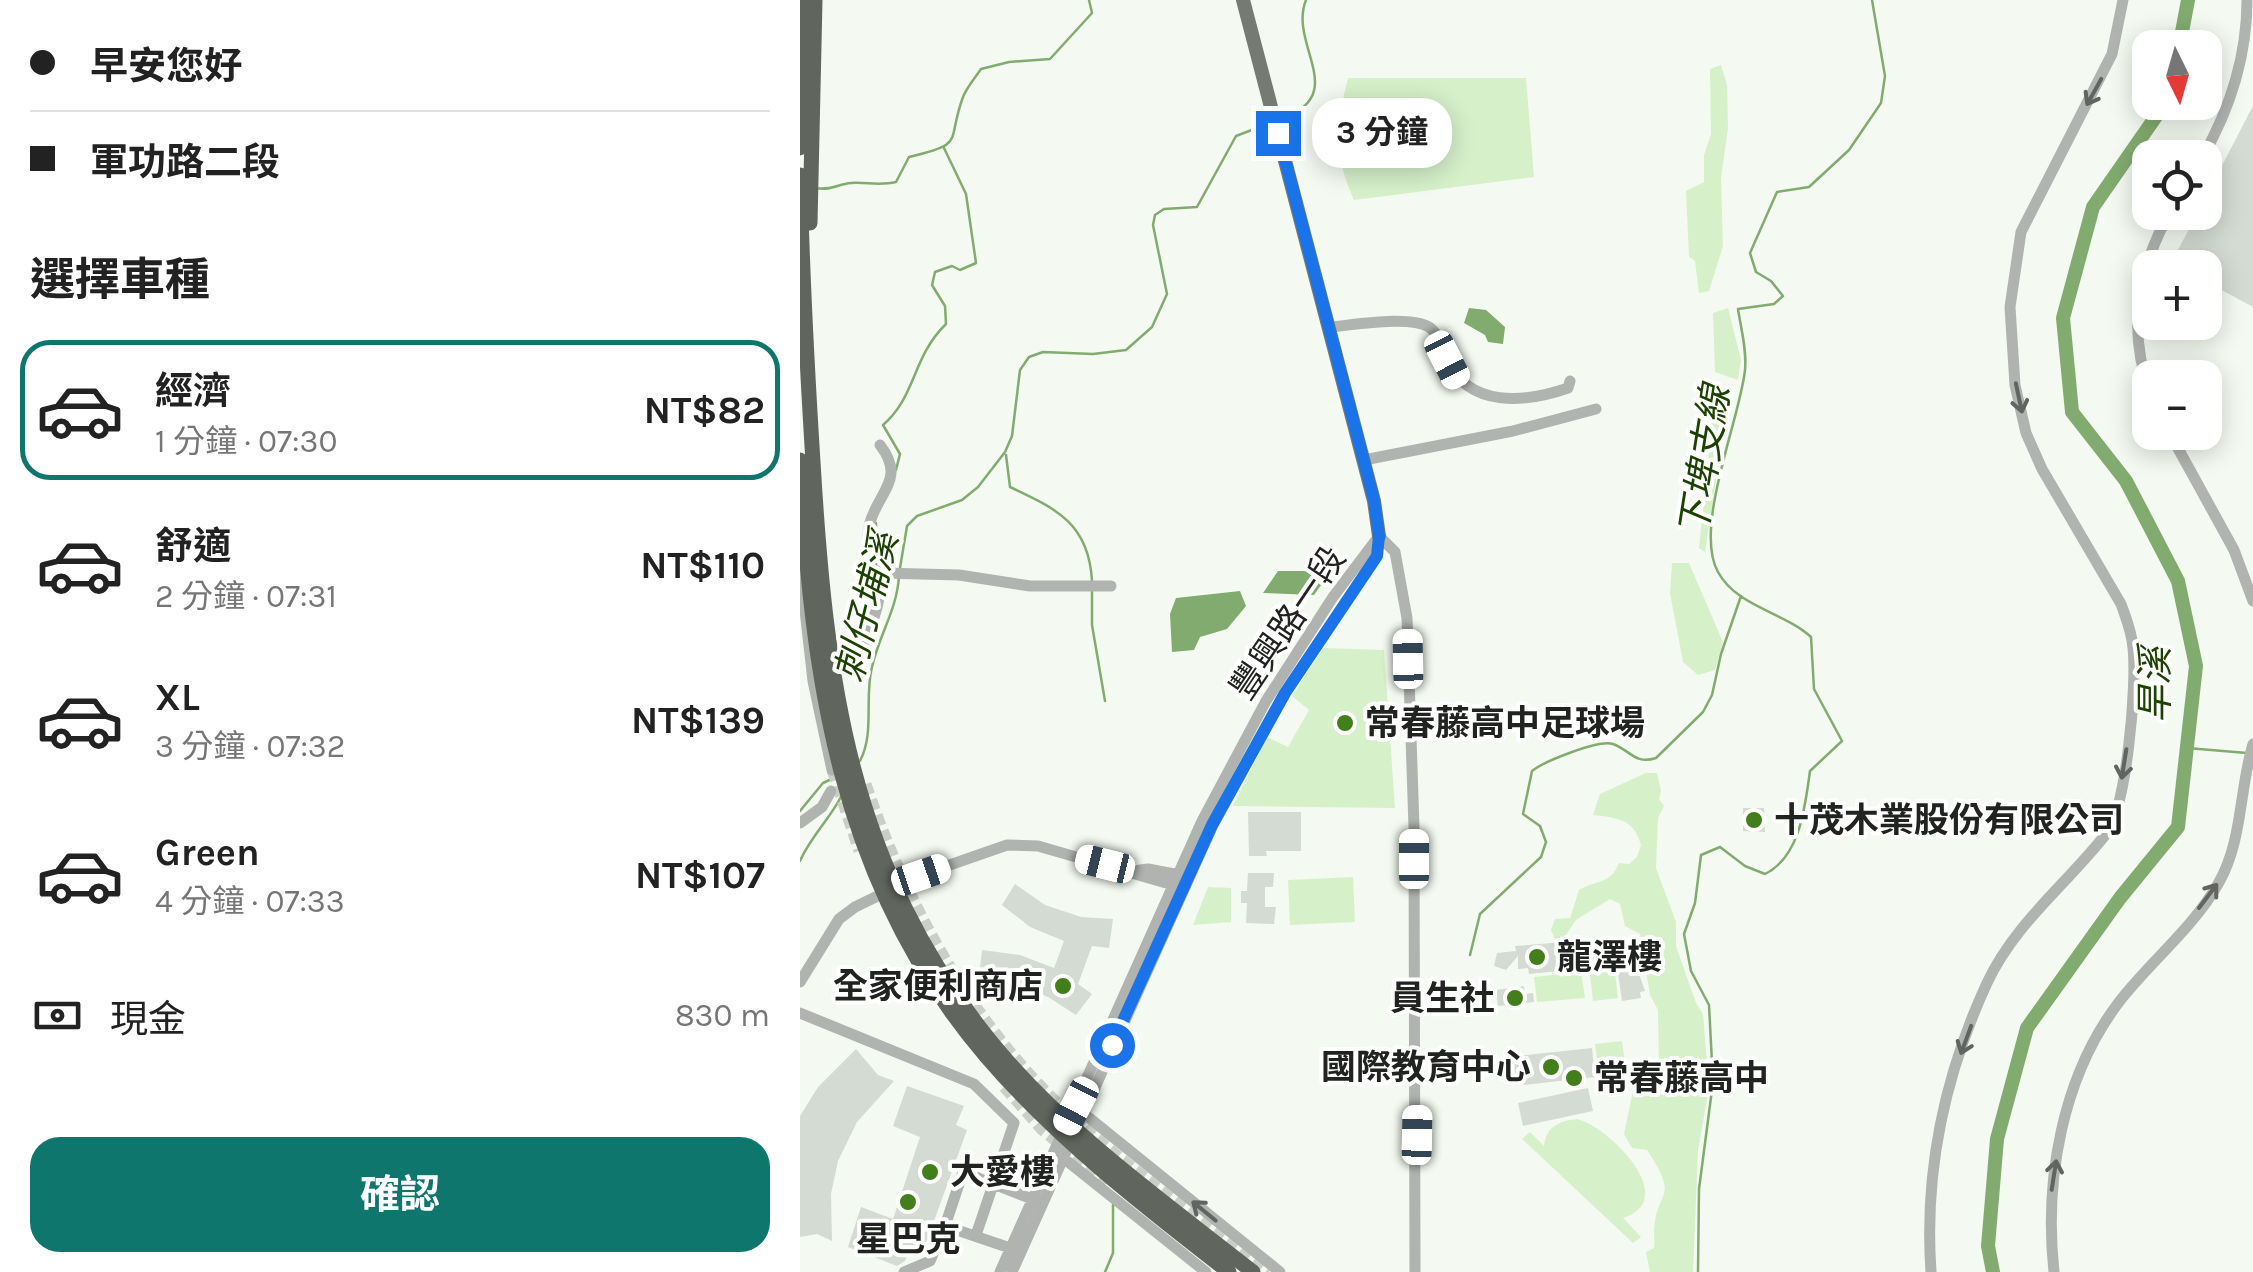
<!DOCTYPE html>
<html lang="zh-TW">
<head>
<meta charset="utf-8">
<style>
	body { margin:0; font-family:Karla,"Noto Sans TC",sans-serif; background:#f6f6f6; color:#222; height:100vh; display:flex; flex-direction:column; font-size:38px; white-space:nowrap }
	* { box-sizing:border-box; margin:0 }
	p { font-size:32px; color:#767676 }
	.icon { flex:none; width:55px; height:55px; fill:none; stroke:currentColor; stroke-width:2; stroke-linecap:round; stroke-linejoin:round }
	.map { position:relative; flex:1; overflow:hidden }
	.sheet { display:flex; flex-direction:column; background:#fff; width:800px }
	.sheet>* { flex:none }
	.banner { display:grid; align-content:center; height:220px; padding:0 30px; background:#fff }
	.needle { width:65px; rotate:175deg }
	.tools { position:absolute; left:1332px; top:30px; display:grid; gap:20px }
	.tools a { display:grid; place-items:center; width:90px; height:90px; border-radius:20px; background:#fff; box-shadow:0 5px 25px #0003; font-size:50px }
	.end { position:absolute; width:45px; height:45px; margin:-22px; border:12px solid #1a73e8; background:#fff; box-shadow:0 0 0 5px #fff }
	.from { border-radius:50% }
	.bubble { position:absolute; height:70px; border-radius:30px; background:#fff; box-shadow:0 5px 25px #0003; font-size:32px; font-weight:700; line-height:70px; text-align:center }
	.car { position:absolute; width:30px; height:60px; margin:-30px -15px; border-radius:12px; box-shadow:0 0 8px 2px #0007; background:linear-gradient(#fff 24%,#345 0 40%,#fff 0 76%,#345 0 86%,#fff 0) }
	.banner b { display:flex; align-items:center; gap:35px; height:95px; font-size:38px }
	.banner b+b { border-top:2px solid #e0e0e0 }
	.banner i { width:25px; height:25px; background:#222 }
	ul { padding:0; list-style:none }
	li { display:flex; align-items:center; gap:30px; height:140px; margin:0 20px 15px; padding:0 10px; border:5px solid transparent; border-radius:30px }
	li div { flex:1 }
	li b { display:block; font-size:38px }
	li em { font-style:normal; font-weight:700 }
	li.selected { border-color:#0f766e }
	li>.icon { width:90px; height:90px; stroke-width:1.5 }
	h2 { padding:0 30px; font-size:45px; line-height:120px }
	.pay { display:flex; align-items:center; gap:25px; height:110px; padding:0 30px; font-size:38px }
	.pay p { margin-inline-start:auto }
	.action { display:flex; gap:20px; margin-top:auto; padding:20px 30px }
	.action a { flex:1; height:115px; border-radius:30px; background:#0f766e; color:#fff; font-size:40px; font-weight:700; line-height:115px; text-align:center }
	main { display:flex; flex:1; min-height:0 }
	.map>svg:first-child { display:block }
	.green { fill:#d6f0ca }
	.water { fill:#82ab6f }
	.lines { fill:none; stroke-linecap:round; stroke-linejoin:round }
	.stream { stroke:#82ab6f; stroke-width:2.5 }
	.river { stroke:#82ab6f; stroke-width:14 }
	.building { fill:#d4dbd2 }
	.minor-tunnel { stroke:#cacfc7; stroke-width:11; stroke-dasharray:11 5.5; stroke-linecap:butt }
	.minor { stroke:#b0b3af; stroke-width:11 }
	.major { stroke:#757a73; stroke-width:14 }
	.highway { stroke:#60655e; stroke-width:15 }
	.highway-bridge { stroke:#60655e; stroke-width:15 }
	.oneway { stroke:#616460 }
	.route { stroke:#1a73e8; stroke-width:12 }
	.poi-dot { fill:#427e1a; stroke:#fff; stroke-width:4 }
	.labels { text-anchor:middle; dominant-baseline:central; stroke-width:8; stroke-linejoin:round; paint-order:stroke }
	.street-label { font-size:35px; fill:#212320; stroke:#fff }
	.poi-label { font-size:35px; font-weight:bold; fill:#212320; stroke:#fff; text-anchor:start }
	.water-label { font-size:38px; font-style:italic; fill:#1c4200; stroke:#fff }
</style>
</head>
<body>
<main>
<section class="sheet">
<div class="banner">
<b><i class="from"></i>早安您好</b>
<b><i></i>軍功路二段</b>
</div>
<h2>選擇車種</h2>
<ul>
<li class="selected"><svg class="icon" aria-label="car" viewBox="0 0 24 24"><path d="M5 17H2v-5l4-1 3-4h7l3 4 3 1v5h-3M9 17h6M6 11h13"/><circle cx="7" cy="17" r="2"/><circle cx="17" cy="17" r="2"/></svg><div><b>經濟</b><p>1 分鐘 · 07:30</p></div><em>NT$82</em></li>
<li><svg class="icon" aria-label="car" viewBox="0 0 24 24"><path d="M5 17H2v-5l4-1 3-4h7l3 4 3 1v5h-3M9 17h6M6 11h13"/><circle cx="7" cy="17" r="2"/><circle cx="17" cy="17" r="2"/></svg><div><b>舒適</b><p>2 分鐘 · 07:31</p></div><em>NT$110</em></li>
<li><svg class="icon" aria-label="car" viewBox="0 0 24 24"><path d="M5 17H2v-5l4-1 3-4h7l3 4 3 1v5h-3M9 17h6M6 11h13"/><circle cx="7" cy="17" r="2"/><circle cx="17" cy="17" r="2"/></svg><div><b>XL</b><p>3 分鐘 · 07:32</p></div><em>NT$139</em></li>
<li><svg class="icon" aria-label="car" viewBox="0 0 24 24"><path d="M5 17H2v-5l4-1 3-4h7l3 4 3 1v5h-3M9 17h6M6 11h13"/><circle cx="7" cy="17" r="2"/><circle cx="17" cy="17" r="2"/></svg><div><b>Green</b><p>4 分鐘 · 07:33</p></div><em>NT$107</em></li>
</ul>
<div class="pay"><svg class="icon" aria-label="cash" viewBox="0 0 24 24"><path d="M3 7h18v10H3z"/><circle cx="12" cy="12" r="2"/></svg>現金<p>830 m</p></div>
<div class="action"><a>確認</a></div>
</section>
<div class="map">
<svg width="1453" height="1272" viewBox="0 0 1453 1272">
	<rect width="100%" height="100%" fill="#f4faf1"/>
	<path class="green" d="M921,65L927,85L928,128L921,178L923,246L909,291L899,293L895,261L889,257L886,191L904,182V155L911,134L910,69Z
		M548,78H726L734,177L554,200C533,153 536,127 548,78Z
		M928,308L941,360L938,380L915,372L913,313Z
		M915,391L928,400L905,552L899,548Z
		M872,563H889L923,642L915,670L898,675L883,662L870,593Z
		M523,648L584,650L595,808L433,806L467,737L488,747L509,710L492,696Z
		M846,773H857L861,791L859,799L864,806L858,818L856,868L876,922V946L896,1003L903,1014L909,1088L898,1151L893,1272H850L846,1252L854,1248C855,1242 854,1237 854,1232C856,1187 881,1202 847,1150L832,1148L824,1134L834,1086L859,1072L858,1010L850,995L840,934L825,926L820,904L810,899L776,920L764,938L755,939L751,930L755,919L770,918L779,890C796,880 811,884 819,863L829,864L837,857L841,845C833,818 817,818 793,815L800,794Z
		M553,877L555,922L490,925L488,880Z
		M408,887L431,888V922L393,925Z
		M813,955L818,998L793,1001L788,958Z
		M781,972L785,998L737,1002L734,977Z
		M822,1041L827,1079L800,1082L795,1044Z
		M777,1119C806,1125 883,1198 823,1218L841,1237L833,1243L722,1139L730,1132L744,1146C746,1127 758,1121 777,1119Z"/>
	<path class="water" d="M669,308L686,310L705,327L703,344L688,342L685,335L664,323Z
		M478,571H531L514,595L463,593Z
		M440,591L446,606L427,629L400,637L394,650L372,652L370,614L376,598Z"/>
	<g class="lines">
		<path class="stream" d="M483,118C550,94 488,44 506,0
			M16,188C30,191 38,184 51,183C67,182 79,186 96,182L109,157C167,143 146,143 163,97C167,87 175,78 181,69L209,62L250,59L292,13L289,0
			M206,455L210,487C257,509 289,524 292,581
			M96,470L100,454L83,425C116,397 112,357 146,324L145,306L132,285L135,272L152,266L160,270L176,263L166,194L144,148
			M76,523V565
			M100,568L107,526L117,516L162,500L178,487L205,452L212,436L220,370L229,357L243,352L293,354L326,350L352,327L367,294L353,225L355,215L364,209L397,207L436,136L470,123
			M292,589V625L305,701
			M49,659L70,612
			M1387,748L1447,753
			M60,761C75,732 64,698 72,667C79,635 97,610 99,576
			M0,811L23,783L38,776
			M0,861C11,836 30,819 42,795
			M670,955L680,914L741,857L746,842L740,826L723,814L732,771C743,762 799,739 813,744C830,750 835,765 856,758L903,712L912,695L921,654L941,596
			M305,1272L313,1253V1205
			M898,1272L899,1189L913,1082L909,1005L891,971L884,934L895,903L901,855L920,847L945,866L965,874C1000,857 1005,807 1010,771L1042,741L1014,689L1011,637C984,612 937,607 918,572C893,528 940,419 945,370C947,350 941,329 938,309L974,304L983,296L971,281L956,272L950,253L977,192L1009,187L1049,150L1081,103L1085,76L1072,0"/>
		<path class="river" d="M1379,48L1388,0
			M1193,1272L1188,1246L1197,1139L1227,1028L1320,898L1378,827L1396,666L1378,581L1326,481L1272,412L1263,318L1293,207L1366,102"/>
	</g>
	<path class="building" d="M1453,106V307L1405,281V268H1379L1371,263L1398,212H1405V198Z
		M943,808H964L965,832L943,831Z
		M448,812H501V851H466L467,856H449Z
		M448,873H474L473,887H465V907H476L474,924L446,923L447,903H441V891H447Z
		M215,884L245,905L281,917L313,919L309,948L292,946L278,984L292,994L276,1015L248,997L213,982L179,977L182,950L220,955L254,968L264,941L230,927L202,905Z
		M778,941L780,960L787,959L788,968L729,974L728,968L718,969V956L706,970L694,966L697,953L716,951L715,946Z
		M835,949L836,958L840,957L842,968H837L845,991L840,992L841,998L822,1001L815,953Z
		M724,986L725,994L733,993L734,1002L698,1006L696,990Z
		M792,1048L795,1077L724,1085L709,1076L707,1057Z
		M56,1049L78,1075L94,1081L57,1122L38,1161L31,1194L32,1241L17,1234L0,1237V1116L18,1087Z
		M107,1086L164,1106L156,1125L167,1130L122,1254L109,1252L105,1261L97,1266L48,1247L61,1207L93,1219L120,1137L93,1126Z
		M788,1088L793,1111L723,1126L718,1103Z"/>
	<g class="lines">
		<path class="minor-tunnel" d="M32,770L59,851
			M66,784C106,902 170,1020 261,1106C325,1166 400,1218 469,1272
			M204,1087L242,1130L307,1183"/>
		<path class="minor" d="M1402,158C1430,109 1447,57 1447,0
			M530,327C554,325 609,315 629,327C639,333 642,350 647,360C669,408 725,403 768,388L770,381
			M1350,392C1327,330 1338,269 1370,212
			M1369,432L1434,550L1453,601
			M80,445C107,480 77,492 69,526C67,539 68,554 68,567L82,573L159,575L230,586H311
			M564,460L713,431L796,409
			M579,536L595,552L607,618L614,827L615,1272
			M0,566L13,681L32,770
			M48,665L55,664C69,633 81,607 82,573
			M0,823L22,807L31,791
			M334,871L348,869L385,876
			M0,982L39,919L55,907L121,875L207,845L238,846L380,887
			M0,1013L174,1084L214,1123L176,1235
			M277,1108L480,1272
			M257,1153L406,1272
			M216,1250L145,1226L163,1172L237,1201
			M104,1272L130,1261L145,1226
			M200,1272L402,821L466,701L533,597L579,536
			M212,1272L413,825L485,693L577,555L578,541
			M1131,1272C1124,1172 1145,1074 1187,983C1215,923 1266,885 1306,834C1327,807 1337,684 1333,648C1332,632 1326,618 1321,604L1242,469L1226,433L1215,385L1210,307L1221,232L1312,54L1323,0
			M1254,1272C1244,1180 1262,1077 1319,1002C1350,962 1393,928 1418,884C1443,841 1439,790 1453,744"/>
		<path class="major" d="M443,0L574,501L579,536"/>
		<path class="highway" d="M0,148L2,0"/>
		<path class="highway-bridge" d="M0,175C2,271 7,366 13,462C26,681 49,867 192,1043C265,1132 363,1201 453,1272
			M10,223L15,0
			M0,460C11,676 39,885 186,1056C256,1138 344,1206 429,1272"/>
	</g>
	<defs><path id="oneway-shaft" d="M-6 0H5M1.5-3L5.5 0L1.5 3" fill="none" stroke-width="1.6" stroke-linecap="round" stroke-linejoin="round" transform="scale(2.5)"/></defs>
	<g class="oneway">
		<use href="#oneway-shaft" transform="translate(1294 92) rotate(119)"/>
		<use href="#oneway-shaft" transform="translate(1219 398) rotate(78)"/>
		<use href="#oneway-shaft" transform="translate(1324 764) rotate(99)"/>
		<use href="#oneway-shaft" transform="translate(1408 896) rotate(-53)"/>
		<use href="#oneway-shaft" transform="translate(1166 1040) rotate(110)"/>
		<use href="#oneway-shaft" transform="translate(1254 1175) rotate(-81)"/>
		<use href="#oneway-shaft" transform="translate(404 1211) rotate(-141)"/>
	</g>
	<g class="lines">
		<path class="route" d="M312,1045L412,825L485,693L577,556L579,536L574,500L478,133"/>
	</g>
	<g class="poi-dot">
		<circle cx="545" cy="723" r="10"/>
		<circle cx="954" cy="820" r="10"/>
		<circle cx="737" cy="957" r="10"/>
		<circle cx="263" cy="986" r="10"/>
		<circle cx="715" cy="998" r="10"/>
		<circle cx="751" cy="1067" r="10"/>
		<circle cx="774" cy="1078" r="10"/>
		<circle cx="130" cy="1172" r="10"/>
		<circle cx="108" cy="1202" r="10"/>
	</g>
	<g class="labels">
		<g class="street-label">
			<text transform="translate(488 623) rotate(-56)">豐興路一段</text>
		</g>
		<g class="poi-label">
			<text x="565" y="723">常春藤高中足球場</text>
			<text x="974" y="820">十茂木業股份有限公司</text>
			<text x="757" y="957">龍澤樓</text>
			<text x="243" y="986" text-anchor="end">全家便利商店</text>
			<text x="695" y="998" text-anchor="end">員生社</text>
			<text x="731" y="1067" text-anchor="end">國際教育中心</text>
			<text x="794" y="1078">常春藤高中</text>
			<text x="150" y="1172">大愛樓</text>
			<text x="108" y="1239" text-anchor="middle">星巴克</text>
		</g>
		<g class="water-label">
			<text transform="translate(905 461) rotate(-81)">下埤支線</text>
			<text transform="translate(67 607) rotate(-76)">刺仔埔溪</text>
			<text transform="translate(1355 685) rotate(-90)">旱溪</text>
		</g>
	</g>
</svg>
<div class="tools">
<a><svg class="needle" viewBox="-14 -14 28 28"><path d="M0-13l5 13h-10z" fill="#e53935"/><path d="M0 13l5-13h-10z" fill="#767676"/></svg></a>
<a><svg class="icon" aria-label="locate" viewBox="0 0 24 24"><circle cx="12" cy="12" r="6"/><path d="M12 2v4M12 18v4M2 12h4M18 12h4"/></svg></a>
<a>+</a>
<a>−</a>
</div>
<i class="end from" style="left:312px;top:1045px"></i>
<i class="end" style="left:478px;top:133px"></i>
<div class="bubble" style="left:512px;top:98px;width:140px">3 分鐘</div>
<i class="car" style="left:647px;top:360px;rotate:153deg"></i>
<i class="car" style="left:608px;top:659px;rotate:359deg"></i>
<i class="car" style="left:614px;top:859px;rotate:0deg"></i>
<i class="car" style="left:305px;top:864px;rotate:284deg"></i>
<i class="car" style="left:121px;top:875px;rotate:71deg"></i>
<i class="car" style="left:276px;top:1106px;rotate:207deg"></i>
<i class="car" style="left:617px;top:1135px;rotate:1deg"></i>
</div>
</main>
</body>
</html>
